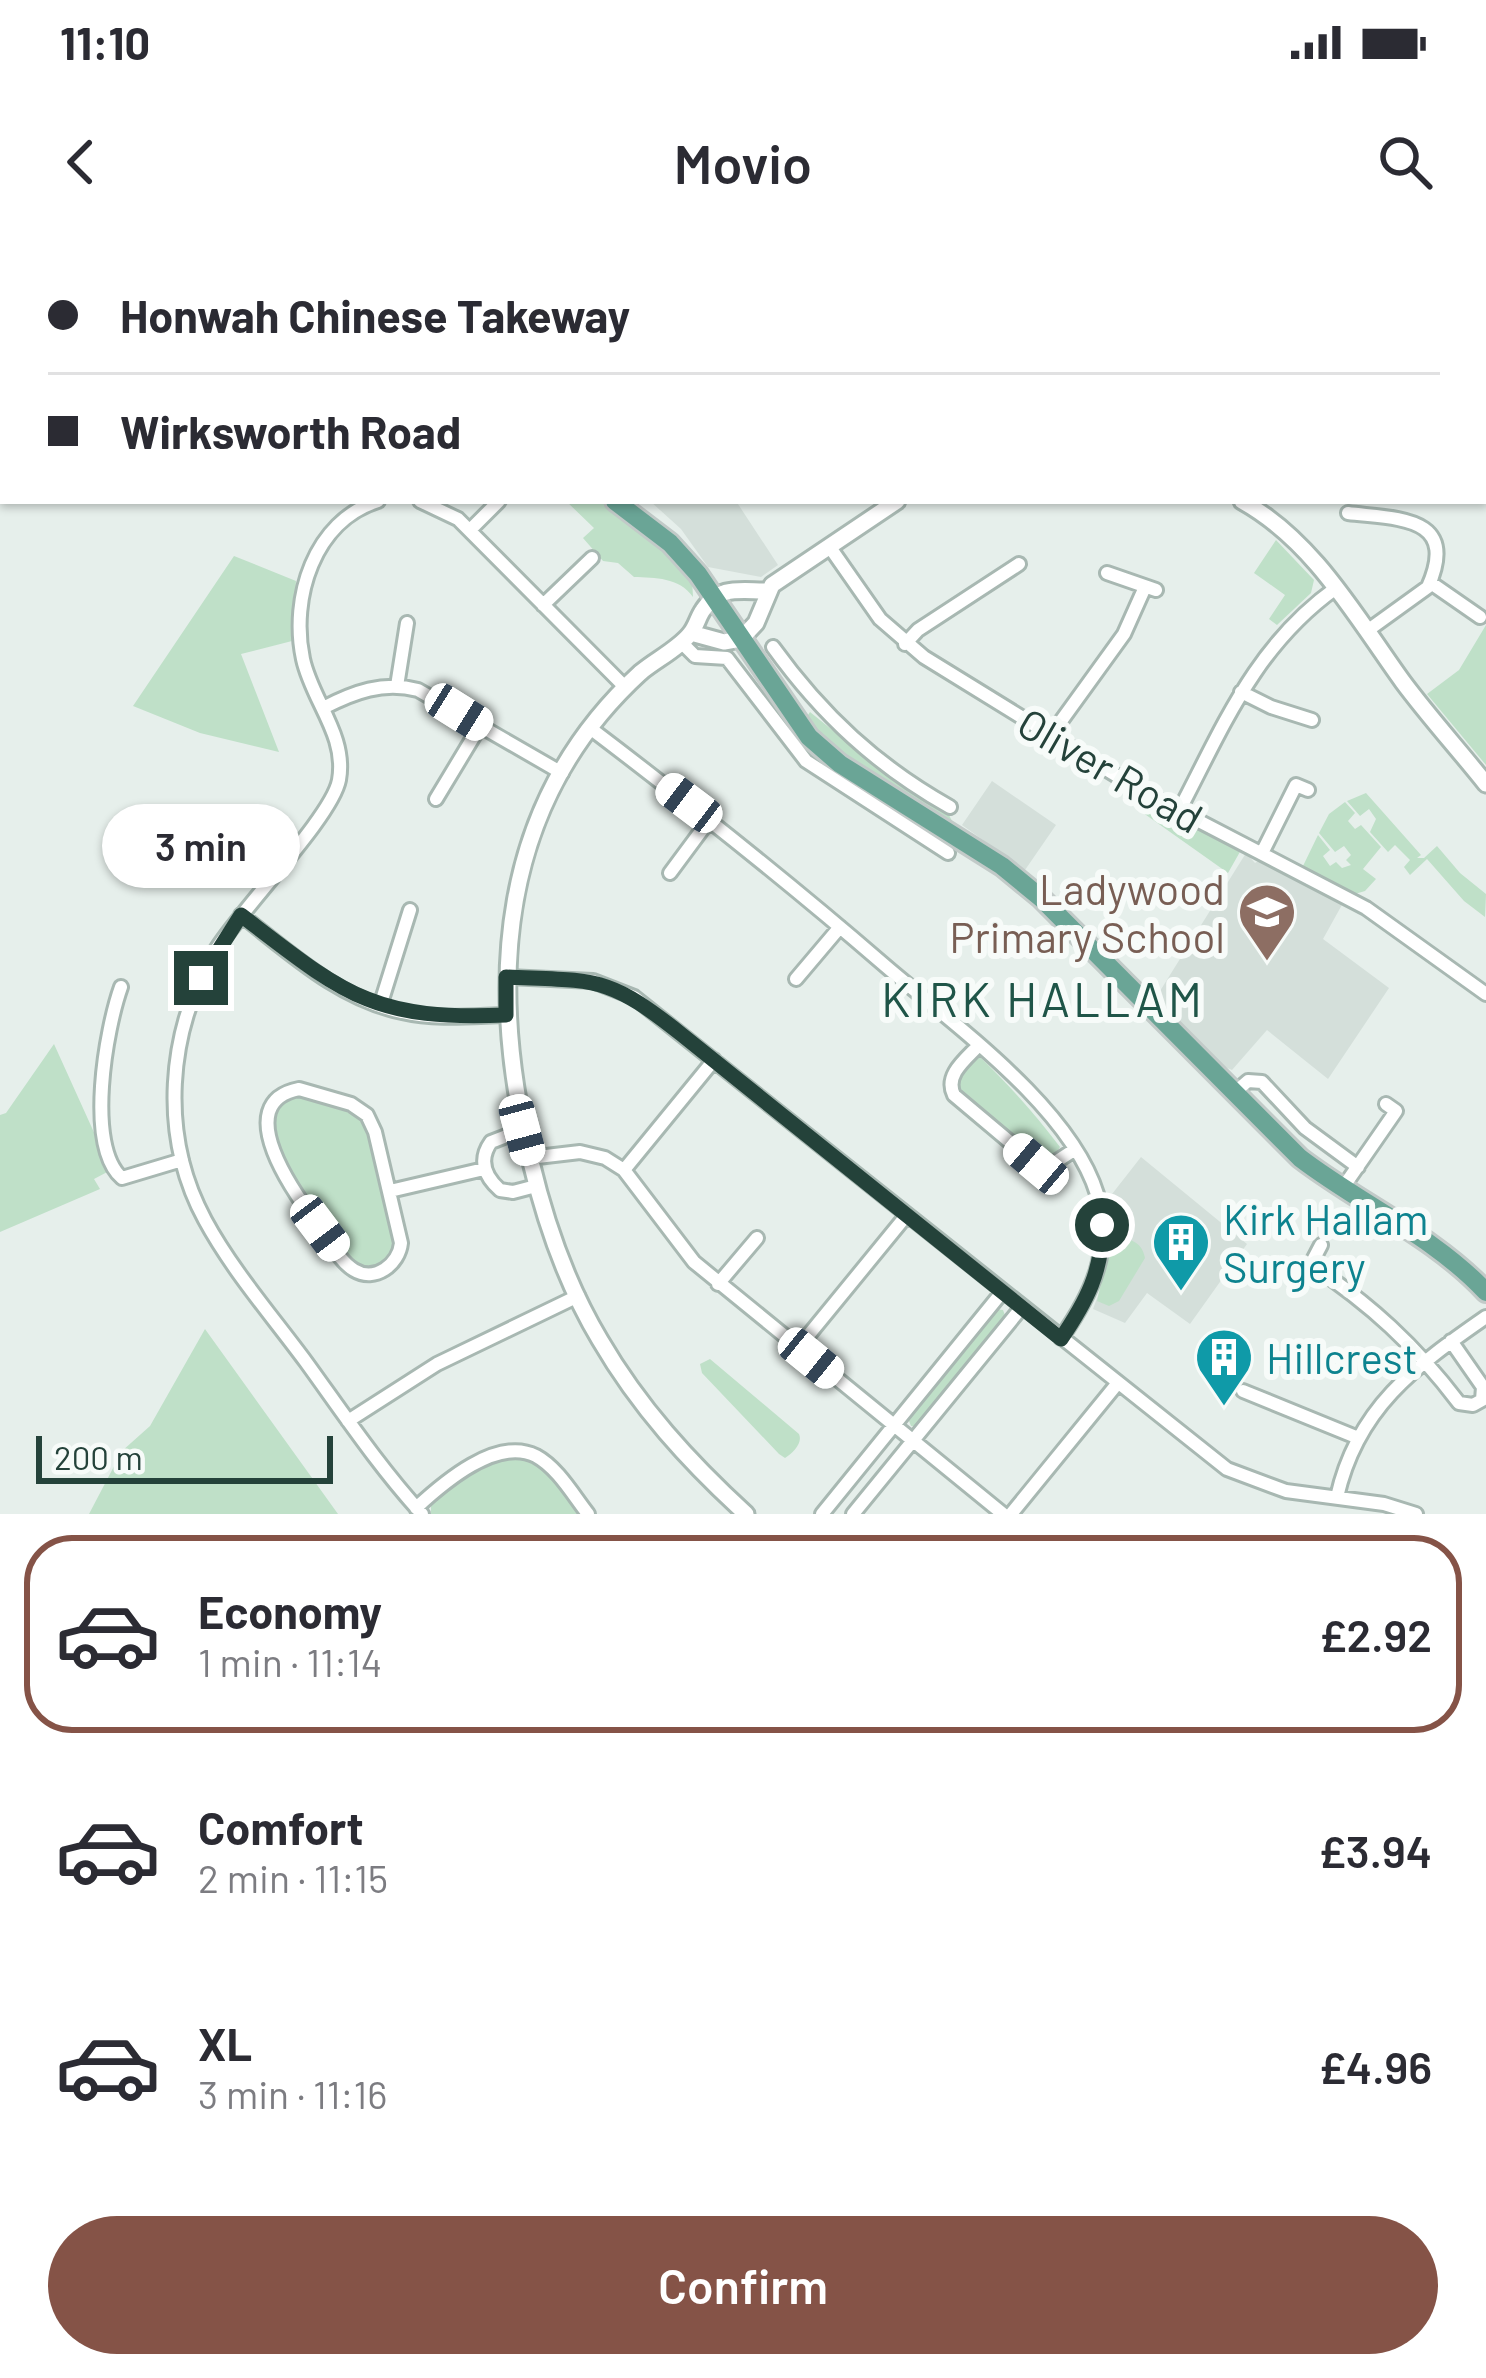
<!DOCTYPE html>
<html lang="en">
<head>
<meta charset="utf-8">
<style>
	body { margin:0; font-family:Barlow,sans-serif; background:#f2f2f3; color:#2b2b33; height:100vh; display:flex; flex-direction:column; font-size:45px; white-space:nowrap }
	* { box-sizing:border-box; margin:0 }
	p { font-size:39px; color:#7c7c81 }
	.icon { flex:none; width:66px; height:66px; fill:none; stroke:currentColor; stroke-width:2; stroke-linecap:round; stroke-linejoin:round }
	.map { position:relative; height:1274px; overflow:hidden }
	.drawer { display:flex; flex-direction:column; background:#fff; flex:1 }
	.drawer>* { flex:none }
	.banner { position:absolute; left:0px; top:0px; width:1488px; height:264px; box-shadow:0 3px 9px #0004; display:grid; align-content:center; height:264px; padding:0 48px; background:#fff }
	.scale { position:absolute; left:36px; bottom:30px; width:297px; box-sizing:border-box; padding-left:12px; border:6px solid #24423a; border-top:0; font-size:33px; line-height:42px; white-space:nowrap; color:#24423a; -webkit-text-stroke:9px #f7fbf9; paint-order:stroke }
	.end { position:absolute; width:54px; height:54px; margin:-27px; border:15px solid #24423a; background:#fff; box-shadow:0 0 0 6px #fff }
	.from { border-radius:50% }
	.bubble { position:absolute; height:84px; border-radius:42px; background:#fff; box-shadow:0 3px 9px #0004; font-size:39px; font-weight:600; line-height:84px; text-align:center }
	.car { position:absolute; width:36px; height:72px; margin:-36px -18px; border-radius:15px; box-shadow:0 0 9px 3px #0007; background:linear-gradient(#fff 24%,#345 0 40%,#fff 0 76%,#345 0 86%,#fff 0) }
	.banner b { display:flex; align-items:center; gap:42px; height:114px; font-size:45px }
	.banner b+b { border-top:3px solid #e1e1e2 }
	.banner i { width:30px; height:30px; background:#2b2b33 }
	ul { padding:21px 0 0; list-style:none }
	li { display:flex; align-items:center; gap:36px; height:198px; margin:0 24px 18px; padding:0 24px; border:6px solid transparent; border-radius:48px }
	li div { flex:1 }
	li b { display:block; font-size:45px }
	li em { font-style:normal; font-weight:600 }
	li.active { border-color:#855347 }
	li>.icon { width:108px; height:108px; stroke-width:1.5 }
	.cta { display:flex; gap:24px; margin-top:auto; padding:24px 48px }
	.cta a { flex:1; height:138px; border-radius:72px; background:#855347; color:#fff; font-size:48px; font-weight:600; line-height:138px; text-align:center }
	.status { display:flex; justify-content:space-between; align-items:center; height:84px; padding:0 60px; background:#fff; direction:ltr }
	.status svg { height:33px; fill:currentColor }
	header { display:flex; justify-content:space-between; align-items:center; height:156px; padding:0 48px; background:#fff; font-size:54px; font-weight:600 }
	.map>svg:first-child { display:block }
	.built { fill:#d4dfda }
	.green { fill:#bfe0c8 }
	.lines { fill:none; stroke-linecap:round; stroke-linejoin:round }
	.minor-casing { stroke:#a8b8b2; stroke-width:18 }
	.tertiary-casing { stroke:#a8b8b2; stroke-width:21 }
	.primary-casing { stroke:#c2cac8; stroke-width:24 }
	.minor { stroke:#fff; stroke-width:12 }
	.tertiary { stroke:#fff; stroke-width:15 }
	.primary { stroke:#6aa596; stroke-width:18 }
	.route { stroke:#24423a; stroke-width:15 }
	.labels { text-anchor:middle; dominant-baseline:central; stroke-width:12; stroke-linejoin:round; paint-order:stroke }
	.street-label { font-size:42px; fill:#24423a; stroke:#f7fbf9 }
	.education-label { font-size:42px; fill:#785e54; stroke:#f7fbf9; text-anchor:end }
	.culture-label { font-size:42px; fill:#0d838f; stroke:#f7fbf9; text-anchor:start }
	.quarter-label { font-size:48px; letter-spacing:3px; fill:#1f5548; stroke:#f7fbf9 }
</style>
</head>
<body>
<div class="status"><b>11:10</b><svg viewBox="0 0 49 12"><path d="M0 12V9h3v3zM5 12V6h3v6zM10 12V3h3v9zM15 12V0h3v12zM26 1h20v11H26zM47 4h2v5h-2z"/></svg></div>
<header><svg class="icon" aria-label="back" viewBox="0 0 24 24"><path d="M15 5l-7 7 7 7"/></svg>Movio<svg class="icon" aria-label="search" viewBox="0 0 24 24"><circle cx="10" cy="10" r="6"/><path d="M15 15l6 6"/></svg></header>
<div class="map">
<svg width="1486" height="1274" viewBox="0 0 1486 1274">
	<rect width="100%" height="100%" fill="#e6efeb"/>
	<path class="built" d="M650,261H736L778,325L761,337L708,327L681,289Z
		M992,541L1056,585L1025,630L962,585Z
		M1246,613L1255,623L1260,620L1343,663L1323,699L1389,748L1328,839L1267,790L1232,830L1225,827L1155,759Z
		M1141,917L1247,1004L1190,1084L1147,1053L1125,1083L1093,1069L1105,1037L1111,1001L1105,963Z"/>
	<path class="green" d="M566,261H606L650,292L692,339L693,357C679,337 655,338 634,337L618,323L603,321L583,298L594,288Z
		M1276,300L1314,340L1311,353L1277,385L1269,379L1285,355L1254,333Z
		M234,316L296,341L292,401L241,414L279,512L200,493L133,466Z
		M1486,385V525L1427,454L1459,430Z
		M810,472L888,535L947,571L954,585L883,543L839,511L806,478Z
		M1366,553L1421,615L1417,618H1424L1437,606L1460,633L1486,654L1485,677L1464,661L1427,619L1410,635L1404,627L1410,620L1395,605L1388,612L1370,592L1376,579L1369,569L1360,576L1347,561Z
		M1345,562L1355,573L1348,581L1355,589L1361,585L1381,607L1363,629L1376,639L1365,651L1355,654L1303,626L1318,595L1330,610L1323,616L1330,626L1336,622L1342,628L1351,625L1346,620L1351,615L1344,606L1335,612L1319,593L1329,574Z
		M1148,564L1241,610L1228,633L1139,570Z
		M54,804L111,930L94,939L100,949L0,992V875L6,873Z
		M974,816H979C1009,845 1035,874 1060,907L1053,918L1042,921L956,850L957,833Z
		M300,853L358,872L372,893L397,1009L382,1027C375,1028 369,1030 363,1028C329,1018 280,914 271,881L281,858Z
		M1111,999C1127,997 1142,1000 1145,1018L1119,1061L1109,1066L1097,1061Z
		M994,1069L1003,1070L1006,1078L919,1187L911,1186L907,1176Z
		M205,1089L338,1274H89L122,1211L150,1186Z
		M710,1119L799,1194C803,1203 793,1213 785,1218L779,1214L702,1133L700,1124Z
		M524,1215L549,1230L584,1274H431V1262C454,1235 489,1220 524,1215Z"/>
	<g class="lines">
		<defs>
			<path id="minor" d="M502,0L503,3
				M645,0L649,3
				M886,0L890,3
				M1142,0L1150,3
				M693,3L697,0
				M976,3L979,0
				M1176,3L1177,0
				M1365,3L1366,0
				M378,261C314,281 290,358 303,419C312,461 347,495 339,540C332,577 241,669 216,710C167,791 159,895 205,980C232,1030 272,1076 306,1122C343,1173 379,1227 422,1274
				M420,261L458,279L625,447
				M1348,273C1396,279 1460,275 1428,347L1367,391
				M470,290L499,261
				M829,306L880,379L924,417L1143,552L1366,668L1486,754
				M1107,333L1156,350
				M1431,343L1480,377
				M543,365L592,318
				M681,402L695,416L727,418L806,521L948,613
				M905,404L918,390L1019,324
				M773,407C822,475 877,526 950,567
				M397,446L407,383
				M1241,452L1271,467L1312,480
				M323,468C354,452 383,441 418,450L562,533
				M590,488C690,564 787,641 882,723C950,782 1070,866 1097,954C1113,1010 1092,1054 1061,1098
				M1051,495L1124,394L1145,347
				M436,559L480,486
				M1179,571C1224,485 1255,406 1336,348
				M1262,613L1296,545L1308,550
				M670,633L710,579
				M241,675C290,713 339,759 402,772C436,780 472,776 506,775
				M507,737L593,741L634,757L1227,1229L1286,1251L1384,1264L1416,1274
				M796,739L840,687
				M121,747C106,789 85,906 122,938L182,920
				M380,766L410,670
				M979,805C966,819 944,835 954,855L1036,924L1051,925L1074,910
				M299,849L351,864L367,875L375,892L401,1003C399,1024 375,1043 354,1030C339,1021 329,1000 319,986C296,956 228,863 299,849Z
				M1234,853L1248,841L1262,842L1305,888L1358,927
				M522,890L491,902C478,920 485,937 500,950L513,952L536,946
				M529,918L580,912L605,918L624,930L694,1022L1003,1274
				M624,930L714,820
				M1342,949L1396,871L1386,864
				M390,951L484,929
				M1310,1024C1370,1064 1415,1105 1459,1163L1473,1165L1482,1160L1483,1147L1451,1101
				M718,1044L757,998
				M1300,1045L1321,1005
				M798,1108L906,976
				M1243,1151L1356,1197
				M348,1181L437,1124L578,1056
				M1337,1257C1357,1168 1414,1127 1486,1077
				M416,1268C443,1243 497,1196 536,1216C558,1228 573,1255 588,1274
				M822,1274L1003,1051
				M853,1274L1022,1067
				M1011,1274L1117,1144"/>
			<path id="tertiary" d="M1242,261C1314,301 1356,377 1403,442C1429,477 1459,510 1486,544
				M691,393L724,402L741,399L756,383L772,345L897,261
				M746,1274C689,1222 639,1167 600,1100C567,1045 546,985 531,922C487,745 497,564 640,433C655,420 677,410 690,394C696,387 698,377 703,370C719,345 740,351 767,351"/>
			<path id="primary" d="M235,0L241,3
				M615,261L670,303L698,334L809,497L840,524L1002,626L1041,658L1300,918C1360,964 1434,996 1486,1052"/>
		</defs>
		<use href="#minor" class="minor-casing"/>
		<use href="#tertiary" class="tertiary-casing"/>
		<use href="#primary" class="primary-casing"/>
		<use href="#minor" class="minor"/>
		<use href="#tertiary" class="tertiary"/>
		<use href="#primary" class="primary"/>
	</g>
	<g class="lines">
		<path class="route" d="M201,738L241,675C343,753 371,781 506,775V737C597,741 607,735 681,794L1061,1099C1086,1062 1103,1031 1102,985"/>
	</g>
	<defs>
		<symbol id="school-pin" viewBox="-11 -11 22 30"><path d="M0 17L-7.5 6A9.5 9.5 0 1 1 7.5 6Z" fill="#8d6e63" stroke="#f7fbf9"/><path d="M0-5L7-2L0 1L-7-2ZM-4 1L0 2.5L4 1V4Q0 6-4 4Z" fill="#fff"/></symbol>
		<symbol id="building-pin" viewBox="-11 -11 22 30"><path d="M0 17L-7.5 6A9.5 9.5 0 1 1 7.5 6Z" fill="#0f9aa8" stroke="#f7fbf9"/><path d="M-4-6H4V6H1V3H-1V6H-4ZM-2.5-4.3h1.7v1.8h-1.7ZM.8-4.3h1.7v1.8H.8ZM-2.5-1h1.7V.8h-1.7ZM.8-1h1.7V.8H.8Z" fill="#fff"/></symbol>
	</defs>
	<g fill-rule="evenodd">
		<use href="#school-pin" x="1234" y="639" width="66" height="90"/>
		<use href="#building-pin" x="1148" y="969" width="66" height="90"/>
		<use href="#building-pin" x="1191" y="1084" width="66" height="90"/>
	</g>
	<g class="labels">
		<g class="street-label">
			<text transform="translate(1111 529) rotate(30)">Oliver Road</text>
		</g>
		<g class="education-label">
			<text x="1225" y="648">Ladywood<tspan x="1225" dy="48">Primary School</tspan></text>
		</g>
		<g class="culture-label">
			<text x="1223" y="978">Kirk Hallam<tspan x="1223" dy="48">Surgery</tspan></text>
			<text x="1266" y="1117">Hillcrest</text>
		</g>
		<g class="quarter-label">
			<text x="1043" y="758">KIRK HALLAM</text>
		</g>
	</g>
</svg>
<div class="scale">200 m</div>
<i class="end from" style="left:1102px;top:985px"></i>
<i class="end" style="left:201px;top:738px"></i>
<div class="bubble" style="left:102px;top:564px;width:198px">3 min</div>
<i class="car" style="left:459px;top:472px;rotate:122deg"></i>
<i class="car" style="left:689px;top:563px;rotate:307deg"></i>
<i class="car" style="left:522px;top:890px;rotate:165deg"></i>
<i class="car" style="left:1036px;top:924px;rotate:310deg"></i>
<i class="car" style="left:320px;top:988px;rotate:143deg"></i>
<i class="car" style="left:811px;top:1118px;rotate:129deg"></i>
<div class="banner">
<b><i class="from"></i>Honwah Chinese Takeway</b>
<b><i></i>Wirksworth Road</b>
</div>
</div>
<section class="drawer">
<ul>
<li class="active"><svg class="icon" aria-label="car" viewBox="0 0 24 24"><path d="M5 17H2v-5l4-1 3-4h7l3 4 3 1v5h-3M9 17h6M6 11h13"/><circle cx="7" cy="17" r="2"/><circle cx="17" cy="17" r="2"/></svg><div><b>Economy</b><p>1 min · 11:14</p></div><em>£2.92</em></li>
<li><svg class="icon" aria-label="car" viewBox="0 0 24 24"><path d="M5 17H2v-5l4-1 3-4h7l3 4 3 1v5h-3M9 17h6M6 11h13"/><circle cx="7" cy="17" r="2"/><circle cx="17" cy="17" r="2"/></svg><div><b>Comfort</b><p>2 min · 11:15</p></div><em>£3.94</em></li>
<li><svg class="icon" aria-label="car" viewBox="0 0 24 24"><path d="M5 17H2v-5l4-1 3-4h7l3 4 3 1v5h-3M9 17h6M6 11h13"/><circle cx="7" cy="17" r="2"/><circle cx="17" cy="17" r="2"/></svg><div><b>XL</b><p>3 min · 11:16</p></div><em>£4.96</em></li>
</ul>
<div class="cta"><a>Confirm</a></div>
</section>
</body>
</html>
